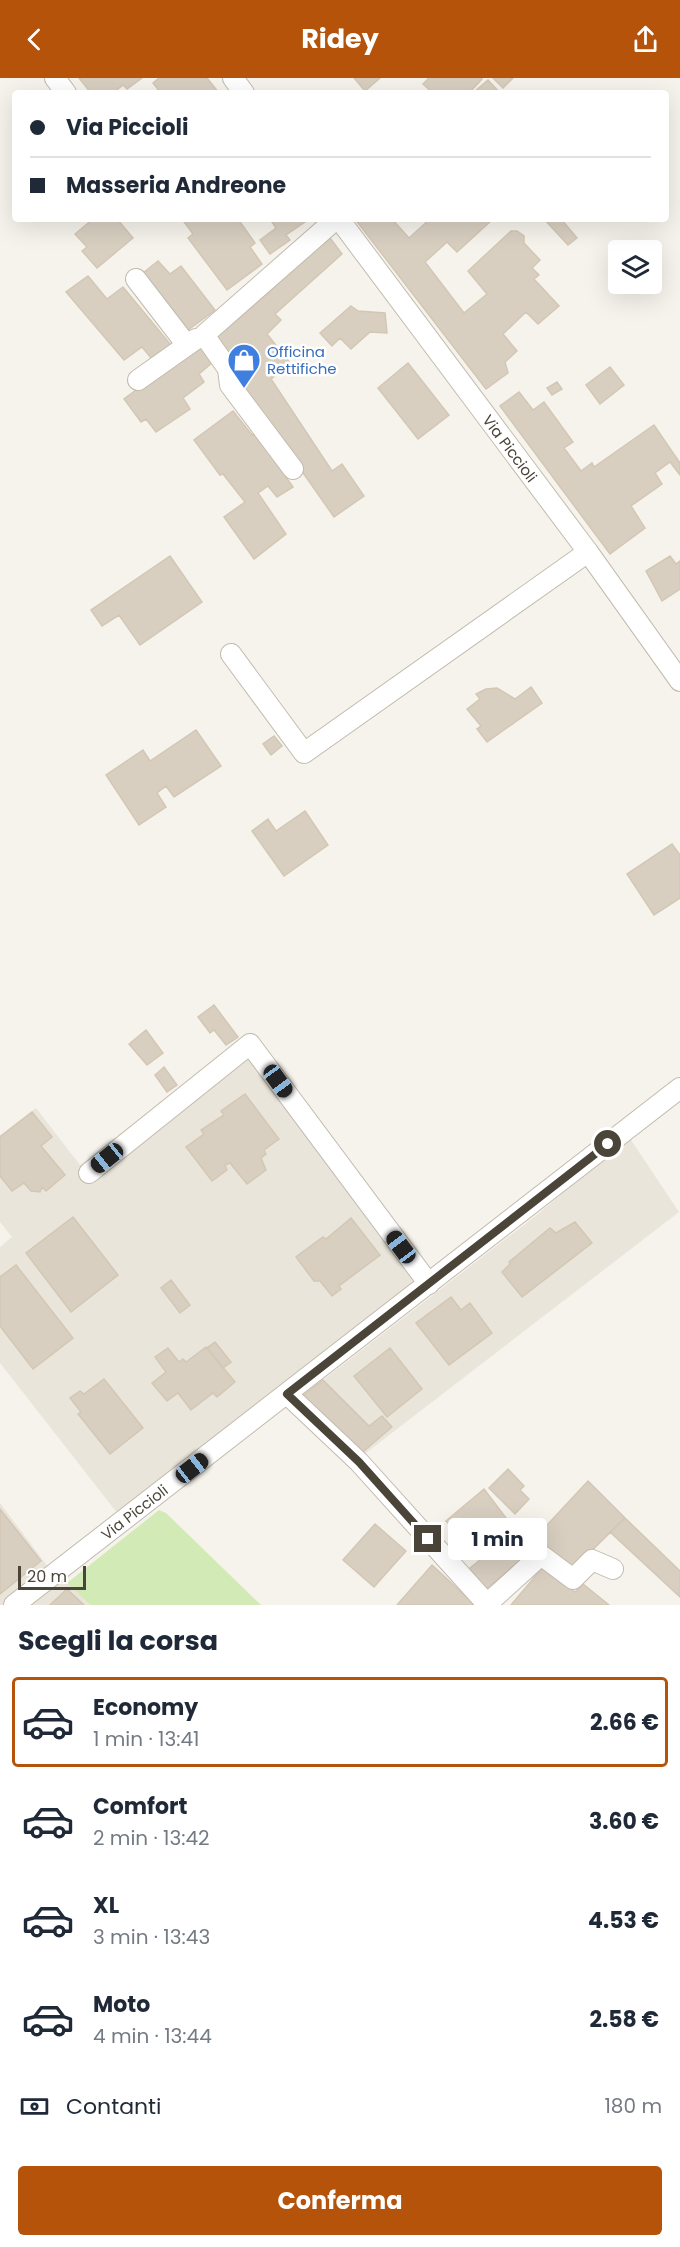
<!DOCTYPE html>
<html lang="it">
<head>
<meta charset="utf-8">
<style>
	body { margin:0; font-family:Poppins,sans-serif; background:#f6f6f7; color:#1f2937; height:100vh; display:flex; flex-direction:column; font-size:22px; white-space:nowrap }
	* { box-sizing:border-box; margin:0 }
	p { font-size:20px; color:#747a83 }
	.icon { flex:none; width:33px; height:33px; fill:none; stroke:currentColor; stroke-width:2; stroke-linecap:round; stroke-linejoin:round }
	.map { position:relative; height:1527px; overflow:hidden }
	.sheet { display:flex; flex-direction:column; background:#fff; flex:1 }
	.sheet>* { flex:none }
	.hud { position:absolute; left:12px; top:12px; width:657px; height:132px; border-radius:6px; box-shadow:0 6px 24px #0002; display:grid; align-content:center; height:132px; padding:0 18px; background:#fff }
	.controls { position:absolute; left:608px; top:162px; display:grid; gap:12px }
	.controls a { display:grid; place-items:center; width:54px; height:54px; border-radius:6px; background:#fff; box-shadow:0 6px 24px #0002; font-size:30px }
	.scale { position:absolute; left:18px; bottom:15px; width:68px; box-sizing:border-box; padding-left:6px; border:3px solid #4b4439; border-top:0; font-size:16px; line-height:21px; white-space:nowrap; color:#4b4439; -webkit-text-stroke:4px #fff; paint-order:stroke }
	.end { position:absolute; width:27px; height:27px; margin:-14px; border:8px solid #4b4439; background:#fff; box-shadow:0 0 0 3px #fff }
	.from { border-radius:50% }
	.bubble { position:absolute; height:42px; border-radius:6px; background:#fff; box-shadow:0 6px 24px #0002; font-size:20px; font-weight:700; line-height:42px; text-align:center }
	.car { position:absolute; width:18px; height:36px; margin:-18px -9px; border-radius:8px; box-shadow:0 0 4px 2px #0007; background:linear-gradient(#222 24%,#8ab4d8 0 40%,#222 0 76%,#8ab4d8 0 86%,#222 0) }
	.hud b { display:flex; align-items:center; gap:21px; height:57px; font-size:22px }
	.hud b+b { border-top:2px solid #e0e1e3 }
	.hud i { width:15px; height:15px; background:#1f2937 }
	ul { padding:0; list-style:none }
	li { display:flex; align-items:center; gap:18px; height:90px; margin:0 12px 9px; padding:0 6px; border:3px solid transparent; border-radius:6px }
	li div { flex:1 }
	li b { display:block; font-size:22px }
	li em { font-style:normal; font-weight:700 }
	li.current { border-color:#b45309 }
	li>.icon { width:54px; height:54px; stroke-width:1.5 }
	h2 { padding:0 18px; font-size:27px; line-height:72px }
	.pay { display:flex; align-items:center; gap:15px; height:66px; padding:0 18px; font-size:22px }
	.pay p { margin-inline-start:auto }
	.action { display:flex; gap:12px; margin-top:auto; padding:12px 18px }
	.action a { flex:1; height:69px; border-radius:6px; background:#b45309; color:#fff; font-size:24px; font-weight:700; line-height:69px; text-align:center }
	header { display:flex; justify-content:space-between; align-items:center; height:78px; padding:0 18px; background:#b45309; color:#fff; font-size:27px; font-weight:700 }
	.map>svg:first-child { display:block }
	.residential { fill:#eae5da }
	.green { fill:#d2eab5 }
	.building { fill:#d8cfc1; stroke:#d3c7b4; stroke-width:1.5 }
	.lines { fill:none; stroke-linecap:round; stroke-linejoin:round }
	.minor-casing { stroke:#c2bbae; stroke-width:22 }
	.minor { stroke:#fff; stroke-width:20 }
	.route { stroke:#4b4439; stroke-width:8 }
	.labels { text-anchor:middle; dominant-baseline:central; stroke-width:5; stroke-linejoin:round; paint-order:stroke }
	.shop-label { font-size:15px; fill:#366cbe; stroke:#fff; text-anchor:start }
	.street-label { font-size:15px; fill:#4b4439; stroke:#fff }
</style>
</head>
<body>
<header><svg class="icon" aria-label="back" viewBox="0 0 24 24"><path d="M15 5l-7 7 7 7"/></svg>Ridey<svg class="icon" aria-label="share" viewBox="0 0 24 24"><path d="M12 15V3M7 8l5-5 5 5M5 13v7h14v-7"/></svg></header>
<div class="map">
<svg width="680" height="1527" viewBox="0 0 680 1527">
	<rect width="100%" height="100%" fill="#f6f3ec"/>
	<path class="residential" d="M248,957L429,1193L118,1436L0,1285V1169L12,1159L0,1144V1057L36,1030L80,1087Z
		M629,1059L679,1134L362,1378L301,1319L538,1136Z
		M0,1425L49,1490L2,1527H0Z
		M63,1501L90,1527H30Z"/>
	<path class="green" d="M159,1432L166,1435L261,1527H90L67,1505Z"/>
	<path class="building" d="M79,0H142L127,11L123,7L113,15H91Z
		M159,0H207L219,15H161L153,5Z
		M354,0H380L365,13Z
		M429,0H481L482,1L469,15H433L423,6Z
		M493,0H513L503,10Z
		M488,2L500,15H473Z
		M93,141H117L133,160L97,190L82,173L87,169L75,156Z
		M182,141H238L255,165L250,169L262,186L227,212L188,160L193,156Z
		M270,141H302L305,144L286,157L290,162L270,176L260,162L276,150Z
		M355,141H392L409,160L430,141H493L457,174L447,164L425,184L464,235L487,216L468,193L511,153H517L524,158V165L540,182L532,190L539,197L534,201L559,228L538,246L526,234L503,256L517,273L505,284L508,295L486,311Z
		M544,141H561L577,160L568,167Z
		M330,160L342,176L275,236L281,242L267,256L291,286L271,301L332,393L342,386L364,418L334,439L238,302L241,298L210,259Z
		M158,183L170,196L181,188L215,232L188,252L143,195Z
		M88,198L107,221L123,209L171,267L152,281L142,269L124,282L66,214Z
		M351,228L358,233L385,235L387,255L370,254L351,271L340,260L332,268L320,255Z
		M199,266L213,284L199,296L204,304L183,320L190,331L156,354L146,341L141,344L124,321Z
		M408,285L449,337L418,361L378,310Z
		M610,289L624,307L600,326L586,307Z
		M557,304L562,311L552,317L547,310Z
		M519,314L533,332L544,324L573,364L564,370L581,393L592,385L594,389L654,347L680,385V397L670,384L655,395L662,406L631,428L645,450L610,476L500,328Z
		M233,333L252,357L255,355L293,409L277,419L268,408L258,415L286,456L254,481L224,439L245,424L223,396L220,397L194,362Z
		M170,478L202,524L140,567L119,537L102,548L91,532Z
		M670,478L676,486L680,483V511L662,523L646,493Z
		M531,609L542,625L487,664L477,651L481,648L467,631L480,621L476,616L486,611L497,610L515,621Z
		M196,652L221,688L174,719L166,708L157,715L166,729L139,747L106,697L143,672L150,683Z
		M274,658L282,668L271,677L263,666Z
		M305,733L328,767L284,798L252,753L268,741L276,753Z
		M672,766L680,777V820L654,837L627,796Z
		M214,927L238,959L226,967L214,952L210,955L198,939Z
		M146,952L163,975L147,987L129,966Z
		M164,989L177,1007L167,1014L155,997Z
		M245,1016L279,1061L264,1072L266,1076L261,1080L266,1092L247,1106L230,1085L225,1087L227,1092L212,1103L186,1069L204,1056L201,1052L224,1037L221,1033Z
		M32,1034L52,1059L41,1068L65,1097L46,1113L42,1109L40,1114L31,1113L24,1105L12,1113L0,1098V1059Z
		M73,1139L118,1197L71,1234L26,1175Z
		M351,1140L380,1177L339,1208L341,1211L332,1218L320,1203H314L296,1179L323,1159L326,1161Z
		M575,1144L592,1165L522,1219L502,1194L510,1186L509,1184L550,1150L556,1155Z
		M16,1187L73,1260L33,1291L0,1248V1199Z
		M171,1202L190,1227L180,1235L161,1210Z
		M451,1219L461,1232L470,1225L492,1255L449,1287L416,1245Z
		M215,1264L231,1284L223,1290L207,1270Z
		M206,1269L235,1304L217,1319L213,1315L191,1332L178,1315L167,1323L152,1305L166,1294L155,1279L168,1270L179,1284L183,1281L186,1284Z
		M390,1270L422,1311L387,1339L354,1298Z
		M104,1301L143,1350L110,1376L78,1336L81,1334L70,1320L80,1313L84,1316Z
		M323,1302L369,1348L382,1338L392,1349L358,1378L301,1319Z
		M508,1391L524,1408L520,1412L529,1421L515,1436L489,1410Z
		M588,1403L625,1440L570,1494L535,1460Z
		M484,1411L532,1474L483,1513L465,1494L486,1477L478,1467L488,1457L477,1445L461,1458L446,1443Z
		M0,1431L41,1483L0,1516Z
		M625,1440L680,1493V1519L610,1454Z
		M375,1446L406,1473L374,1509L343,1482Z
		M432,1487L475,1527H397Z
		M543,1489L575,1514L583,1506L609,1527H511Z
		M67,1511L84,1527H50Z"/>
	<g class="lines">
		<defs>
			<g id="minor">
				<path d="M55,0L66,15"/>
				<path d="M233,0L244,15"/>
				<path id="s1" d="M339,141L588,474L680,603"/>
				<path d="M136,201L186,266"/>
				<path d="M138,302L196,261"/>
				<path d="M293,391L230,307L228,291L204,257L336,141"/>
				<path d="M231,576L304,675L588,474"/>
				<path d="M89,1095L250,966L429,1206"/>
				<path d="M287,1316L359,1384L487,1526L541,1477L573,1501L592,1482L613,1491"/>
				<path id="s2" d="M14,1527L680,1010"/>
			</g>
		</defs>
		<use href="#minor" class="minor-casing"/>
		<use href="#minor" class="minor"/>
	</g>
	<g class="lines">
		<path class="route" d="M428,1461L359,1384L287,1316L608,1066"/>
	</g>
	<defs>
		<symbol id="shop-pin" viewBox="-11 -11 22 30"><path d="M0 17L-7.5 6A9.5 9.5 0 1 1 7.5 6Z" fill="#3f7fe0" stroke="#fff"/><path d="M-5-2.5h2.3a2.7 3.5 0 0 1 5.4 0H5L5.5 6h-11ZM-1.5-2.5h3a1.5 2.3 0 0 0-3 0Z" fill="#fff"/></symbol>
	</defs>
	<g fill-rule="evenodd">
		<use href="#shop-pin" x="225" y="263" width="38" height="52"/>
	</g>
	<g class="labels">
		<g class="shop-label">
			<text x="267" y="273">Officina<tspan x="267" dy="17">Rettifiche</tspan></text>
		</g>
		<g class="street-label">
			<text stroke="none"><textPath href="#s1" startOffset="286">Via Piccioli</textPath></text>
			<text stroke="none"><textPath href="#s2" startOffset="152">Via Piccioli</textPath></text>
		</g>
	</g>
</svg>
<div class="controls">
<a><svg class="icon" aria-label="layers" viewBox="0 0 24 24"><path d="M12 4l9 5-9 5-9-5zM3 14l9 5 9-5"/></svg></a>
</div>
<div class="scale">20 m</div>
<i class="end from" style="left:608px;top:1066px"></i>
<i class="end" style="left:428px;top:1461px"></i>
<div class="bubble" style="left:448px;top:1440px;width:99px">1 min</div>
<i class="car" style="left:278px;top:1003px;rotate:144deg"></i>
<i class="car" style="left:107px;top:1080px;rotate:231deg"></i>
<i class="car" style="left:401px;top:1169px;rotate:323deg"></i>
<i class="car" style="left:192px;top:1390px;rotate:52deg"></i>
<div class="hud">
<b><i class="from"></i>Via Piccioli</b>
<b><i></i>Masseria Andreone</b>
</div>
</div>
<section class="sheet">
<h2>Scegli la corsa</h2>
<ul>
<li class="current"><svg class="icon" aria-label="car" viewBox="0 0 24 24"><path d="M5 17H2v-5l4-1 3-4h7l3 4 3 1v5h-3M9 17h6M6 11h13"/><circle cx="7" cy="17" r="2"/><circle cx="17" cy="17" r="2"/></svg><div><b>Economy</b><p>1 min · 13:41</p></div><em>2.66 €</em></li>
<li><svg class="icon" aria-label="car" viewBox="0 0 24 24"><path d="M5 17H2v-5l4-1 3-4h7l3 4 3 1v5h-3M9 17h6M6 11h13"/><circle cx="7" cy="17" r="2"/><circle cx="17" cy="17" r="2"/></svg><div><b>Comfort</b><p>2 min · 13:42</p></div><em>3.60 €</em></li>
<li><svg class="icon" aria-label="car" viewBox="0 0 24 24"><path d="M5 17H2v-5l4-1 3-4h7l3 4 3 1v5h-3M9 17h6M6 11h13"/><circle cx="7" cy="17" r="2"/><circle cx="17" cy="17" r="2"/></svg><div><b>XL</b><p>3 min · 13:43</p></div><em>4.53 €</em></li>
<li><svg class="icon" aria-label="car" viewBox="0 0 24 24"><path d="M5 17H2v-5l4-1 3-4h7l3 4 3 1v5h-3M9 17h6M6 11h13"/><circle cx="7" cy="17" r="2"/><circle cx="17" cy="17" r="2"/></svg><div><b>Moto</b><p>4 min · 13:44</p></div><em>2.58 €</em></li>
</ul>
<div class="pay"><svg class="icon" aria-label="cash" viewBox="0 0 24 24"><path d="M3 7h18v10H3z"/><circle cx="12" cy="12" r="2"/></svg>Contanti<p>180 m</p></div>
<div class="action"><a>Conferma</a></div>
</section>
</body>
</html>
